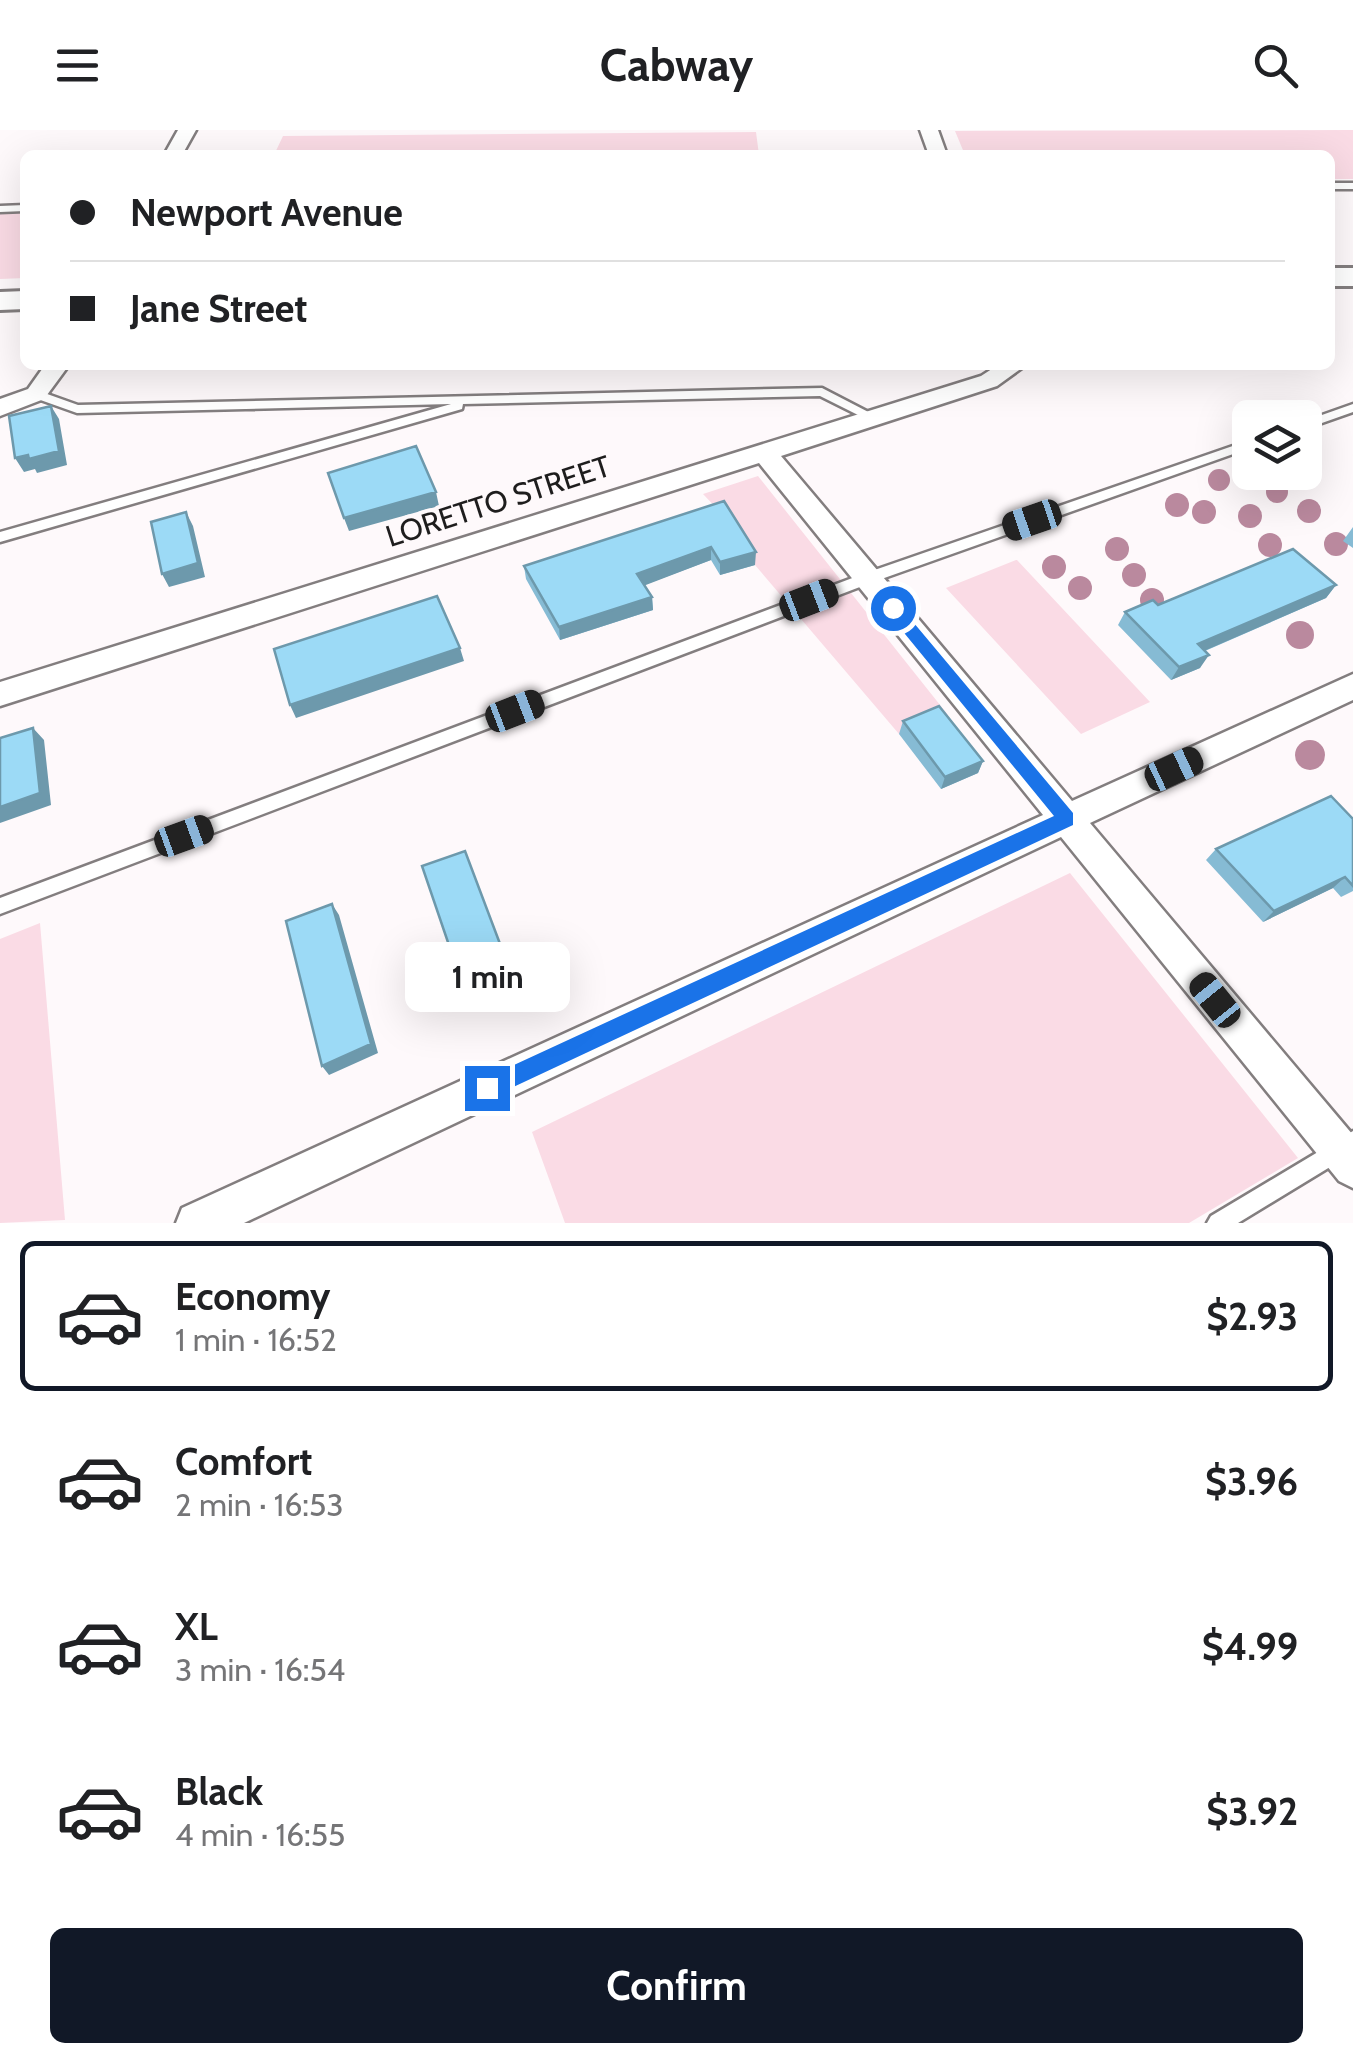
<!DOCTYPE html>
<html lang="en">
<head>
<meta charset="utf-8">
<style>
	body { margin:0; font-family:Cabin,sans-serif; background:#f2f2f2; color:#202124; height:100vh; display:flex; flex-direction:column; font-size:38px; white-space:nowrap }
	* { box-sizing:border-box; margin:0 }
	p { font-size:32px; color:#757577 }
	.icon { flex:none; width:55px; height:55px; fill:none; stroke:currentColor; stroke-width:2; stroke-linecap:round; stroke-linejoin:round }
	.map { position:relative; height:1093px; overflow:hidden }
	.details { display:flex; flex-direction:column; background:#fff; flex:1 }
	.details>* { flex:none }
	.hud { position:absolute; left:20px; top:20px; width:1315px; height:220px; border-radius:15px; box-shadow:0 10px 40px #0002; display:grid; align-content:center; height:220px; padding:0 50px; background:#fff }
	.tools { position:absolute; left:1232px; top:270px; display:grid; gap:20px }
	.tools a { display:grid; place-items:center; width:90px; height:90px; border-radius:15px; background:#fff; box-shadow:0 10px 40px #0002; font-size:50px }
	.end { position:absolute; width:45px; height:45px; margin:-22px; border:12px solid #1a73e8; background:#fff; box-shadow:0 0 0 5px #fff }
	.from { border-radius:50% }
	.bubble { position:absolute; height:70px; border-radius:15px; background:#fff; box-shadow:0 10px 40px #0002; font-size:32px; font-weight:700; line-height:70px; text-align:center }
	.car { position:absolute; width:30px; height:60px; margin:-30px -15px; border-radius:12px; box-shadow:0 0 8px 2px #0007; background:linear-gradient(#222 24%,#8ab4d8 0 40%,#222 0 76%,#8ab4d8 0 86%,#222 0) }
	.hud b { display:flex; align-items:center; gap:35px; height:95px; font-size:38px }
	.hud b+b { border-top:2px solid #e0e0e0 }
	.hud i { width:25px; height:25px; background:#202124 }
	ul { padding:18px 0 0; list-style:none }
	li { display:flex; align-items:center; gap:30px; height:150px; margin:0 20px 15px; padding:0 30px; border:5px solid transparent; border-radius:15px }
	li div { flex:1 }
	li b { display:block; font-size:38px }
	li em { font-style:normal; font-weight:700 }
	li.on { border-color:#111827 }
	li>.icon { width:90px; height:90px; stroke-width:1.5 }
	.action { display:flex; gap:20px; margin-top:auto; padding:20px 50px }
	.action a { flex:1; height:115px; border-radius:15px; background:#111827; color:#fff; font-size:40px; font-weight:700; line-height:115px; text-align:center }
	header { display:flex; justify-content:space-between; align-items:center; height:130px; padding:0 50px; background:#fff; font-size:45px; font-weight:700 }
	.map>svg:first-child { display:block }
	.green { fill:#fadbe5 }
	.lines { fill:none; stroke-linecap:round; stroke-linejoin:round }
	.lane-casing { stroke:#837e7f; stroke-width:5 }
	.street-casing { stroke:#837e7f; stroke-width:5 }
	.secondary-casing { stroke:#837e7f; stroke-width:6 }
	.lane { fill:#fff; fill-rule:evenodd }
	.street { fill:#fff; fill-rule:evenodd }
	.secondary { fill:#fff; fill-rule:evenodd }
	.tree { fill:#ba899e }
	.wall { fill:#86bbd4 }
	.shaded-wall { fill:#6d99ac }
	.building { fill:#9cdaf6; stroke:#6d99ac; stroke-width:2.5 }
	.route { fill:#1a73e8 }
	.labels { text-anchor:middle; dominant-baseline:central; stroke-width:8; stroke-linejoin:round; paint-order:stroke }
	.street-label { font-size:30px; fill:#1e1d1d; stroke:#fef9fb }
</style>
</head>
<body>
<header><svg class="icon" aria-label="menu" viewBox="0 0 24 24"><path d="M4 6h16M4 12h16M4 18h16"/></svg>Cabway<svg class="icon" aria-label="search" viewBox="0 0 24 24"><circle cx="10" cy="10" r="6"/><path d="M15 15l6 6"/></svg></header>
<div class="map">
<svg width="1353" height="1093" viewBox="0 0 1353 1093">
	<rect width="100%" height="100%" fill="#fef9fb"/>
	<path class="green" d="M1353,0V49H1330V25H965L955,1Z
		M756,2L759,25H274L283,6Z
		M0,83H25V148L0,149Z
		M758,346L948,585L899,604L755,435L723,385L703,364Z
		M1016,430H1017L1150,572L1081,604L946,458Z
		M1070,743L1298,1028L1189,1093H565L532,1002Z
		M40,793L65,1090L0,1093V809Z"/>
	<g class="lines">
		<defs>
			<path id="lane" d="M1330,53H1353V59H1330Z
				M25,75V81L0,82V76Z
				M822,258L878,287L876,290H868L820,266L463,274L462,279L0,412V402L451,274L77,283L32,267L30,264L36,260L78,275Z
				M1353,274V282L1305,299V291Z
				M1250,310V318L873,452L0,784V768L863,444Z
				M1353,1001V1023L1238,1093H1207L1211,1086Z"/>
			<path id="street" d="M178,0H196L182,25H164Z
				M920,0H938L947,25H929Z
				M45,235H69L44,269L0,286V269L28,259Z
				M998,235H1026L997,256L781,326L1072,671L1353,544V570L1090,693L1353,1005V1058L1339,1051L1061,707L244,1093H176L182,1078L1043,685L759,333L0,576V552L981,246Z"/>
			<path id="secondary" d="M1330,138H1353V156H1330Z
				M25,161V179L0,180V162Z"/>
		</defs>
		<use href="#lane" class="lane-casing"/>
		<use href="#street" class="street-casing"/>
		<use href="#secondary" class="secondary-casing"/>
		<use href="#lane" class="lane"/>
		<use href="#street" class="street"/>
		<use href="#secondary" class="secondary"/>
	</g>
	<g class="tree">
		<circle cx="1219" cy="350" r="11"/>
		<circle cx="1277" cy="362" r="11"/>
		<circle cx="1177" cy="375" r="12"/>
		<circle cx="1309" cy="381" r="12"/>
		<circle cx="1204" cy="382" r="12"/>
		<circle cx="1250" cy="386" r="12"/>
		<circle cx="1336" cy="414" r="12"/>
		<circle cx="1270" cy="415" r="12"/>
		<circle cx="1117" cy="419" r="12"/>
		<circle cx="1054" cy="437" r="12"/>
		<circle cx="1134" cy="445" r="12"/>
		<circle cx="1080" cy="458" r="12"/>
		<circle cx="1152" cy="470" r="12"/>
		<circle cx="1300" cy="505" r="14"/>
		<circle cx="1310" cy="625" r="15"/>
	</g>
	<path class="wall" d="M724,371L755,435L720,445L711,430L644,455L652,467L653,480L560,510L526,449L524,436Z
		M1353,397V418L1343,411Z
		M1336,455L1326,468L1205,521L1200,538L1171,550L1118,495L1125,482L1158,475Z
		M903,591L983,631L978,643L941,659L899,604Z
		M1353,689V761L1341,767L1333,758L1263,792L1206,730L1216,719Z"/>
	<path class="shaded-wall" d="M51,276L59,289L67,335L37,343L35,339L24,342L15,328Z
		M436,362L439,376L349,401L344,388Z
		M186,382L193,396L205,447L169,457L162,444Z
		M711,417V430L638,458L637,444Z
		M756,422L755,435L720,445V432Z
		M1336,455L1326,468L1190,527L1198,514Z
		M652,467L653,480L560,510L559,497Z
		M460,518L464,531L296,588L290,575Z
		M1209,525L1200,538L1171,550L1179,537Z
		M33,598L44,610L51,675L0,693V677Z
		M983,631L978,643L941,659L945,647Z
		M1345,747L1333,758L1263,792L1274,781Z
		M332,774L339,785L378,923L329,945L322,936Z
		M514,851L517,861L472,880L468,871Z"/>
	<path class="building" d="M51,276L59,321L29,329L28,325L15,328L9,286Z
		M416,316L436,362L344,388L328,343Z
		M724,371L756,422L720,432L711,417L637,444L652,467L559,497L524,436Z
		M186,382L198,433L162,444L151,392Z
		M1293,419L1336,455L1198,514L1209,525L1179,537L1125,482L1153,470L1158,475Z
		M437,466L460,518L290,575L274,519Z
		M939,576L983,631L945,647L903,591Z
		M33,598L40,663L0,677V608Z
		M1331,666L1353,689V756L1345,747L1274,781L1216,719Z
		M465,721L514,851L468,871L422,736Z
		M332,774L371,914L322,936L286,791Z"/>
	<path class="route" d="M893,472L898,474L1073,683V695L494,966L487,969L479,966L476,958L479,951L1054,686L887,482V474Z"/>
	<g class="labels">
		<g class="street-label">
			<text transform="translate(498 371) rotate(-18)">LORETTO STREET</text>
		</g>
	</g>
</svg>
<div class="tools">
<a><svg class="icon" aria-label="layers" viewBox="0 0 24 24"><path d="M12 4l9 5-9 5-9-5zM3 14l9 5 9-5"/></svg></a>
</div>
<i class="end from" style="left:893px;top:478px"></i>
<i class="end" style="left:487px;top:958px"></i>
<div class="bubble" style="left:405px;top:812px;width:165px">1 min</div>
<i class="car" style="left:1032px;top:390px;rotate:251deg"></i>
<i class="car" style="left:809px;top:470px;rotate:69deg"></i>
<i class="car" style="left:515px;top:581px;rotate:69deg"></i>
<i class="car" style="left:1174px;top:639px;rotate:65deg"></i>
<i class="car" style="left:184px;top:706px;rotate:70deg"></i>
<i class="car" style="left:1215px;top:870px;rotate:321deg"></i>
<div class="hud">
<b><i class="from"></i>Newport Avenue</b>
<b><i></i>Jane Street</b>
</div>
</div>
<section class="details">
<ul>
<li class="on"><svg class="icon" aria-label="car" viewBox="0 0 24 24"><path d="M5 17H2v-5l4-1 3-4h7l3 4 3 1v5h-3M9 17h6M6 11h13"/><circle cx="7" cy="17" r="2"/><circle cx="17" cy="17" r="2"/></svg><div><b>Economy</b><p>1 min · 16:52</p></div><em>$2.93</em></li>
<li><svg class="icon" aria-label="car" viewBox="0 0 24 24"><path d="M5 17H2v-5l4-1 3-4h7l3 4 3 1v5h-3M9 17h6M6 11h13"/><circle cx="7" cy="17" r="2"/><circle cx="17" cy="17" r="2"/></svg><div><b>Comfort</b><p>2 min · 16:53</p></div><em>$3.96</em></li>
<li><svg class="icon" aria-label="car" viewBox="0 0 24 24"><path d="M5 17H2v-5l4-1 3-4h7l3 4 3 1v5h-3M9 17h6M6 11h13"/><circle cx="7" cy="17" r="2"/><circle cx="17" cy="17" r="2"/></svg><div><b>XL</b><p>3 min · 16:54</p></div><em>$4.99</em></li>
<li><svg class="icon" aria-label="car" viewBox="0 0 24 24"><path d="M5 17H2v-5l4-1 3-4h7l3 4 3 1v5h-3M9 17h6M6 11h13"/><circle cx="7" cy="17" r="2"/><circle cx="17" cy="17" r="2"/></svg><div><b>Black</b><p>4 min · 16:55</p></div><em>$3.92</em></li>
</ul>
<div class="action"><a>Confirm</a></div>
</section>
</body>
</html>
